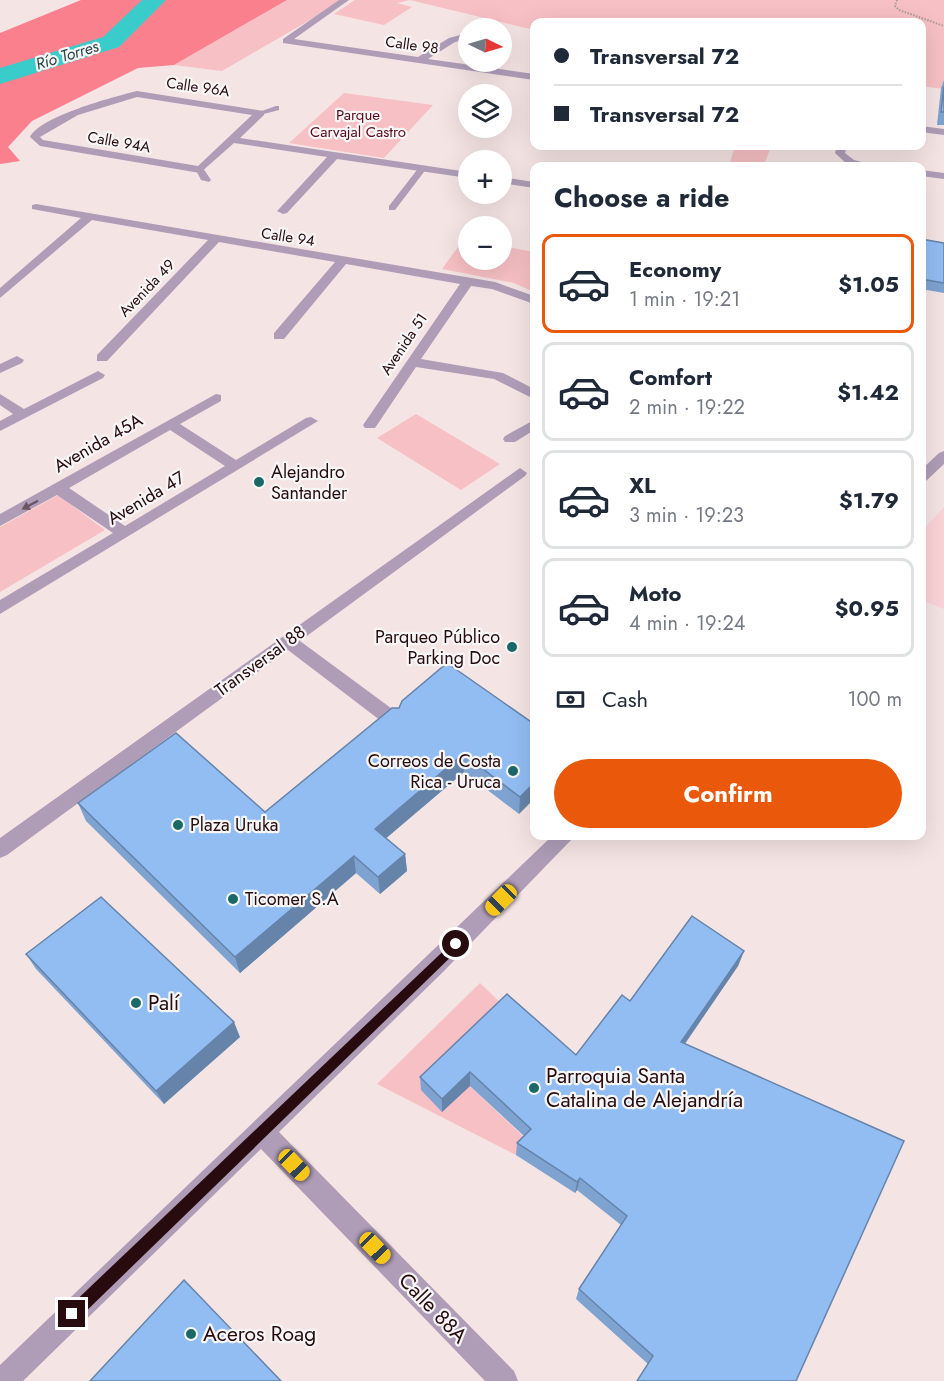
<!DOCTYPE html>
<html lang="en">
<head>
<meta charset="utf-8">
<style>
	body { margin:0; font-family:Jost,sans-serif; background:#f6f6f7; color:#1f2937; height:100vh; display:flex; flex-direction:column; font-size:22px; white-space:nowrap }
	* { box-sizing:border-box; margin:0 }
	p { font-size:20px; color:#747a83 }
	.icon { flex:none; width:33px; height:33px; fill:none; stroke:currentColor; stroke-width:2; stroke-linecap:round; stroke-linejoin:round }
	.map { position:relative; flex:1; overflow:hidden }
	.side { position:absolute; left:530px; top:162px; width:396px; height:678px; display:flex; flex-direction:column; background:#fff; border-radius:12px; box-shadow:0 6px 24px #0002 }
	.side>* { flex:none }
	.top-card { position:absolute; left:530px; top:18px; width:396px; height:132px; border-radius:12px; box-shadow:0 6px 24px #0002; display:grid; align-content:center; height:132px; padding:0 24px; background:#fff }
	.needle { width:39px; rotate:95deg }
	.tools { position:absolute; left:458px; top:18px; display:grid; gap:12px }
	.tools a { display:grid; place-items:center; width:54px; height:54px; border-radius:50%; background:#fff; box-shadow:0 6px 24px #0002; font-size:30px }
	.end { position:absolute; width:27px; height:27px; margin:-14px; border:8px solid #280b0f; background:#fff; box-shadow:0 0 0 3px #fff }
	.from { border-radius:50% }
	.car { position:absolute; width:18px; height:36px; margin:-18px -9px; border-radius:8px; box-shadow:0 0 4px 2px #0007; background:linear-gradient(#f5c518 24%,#345 0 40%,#f5c518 0 76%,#345 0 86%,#f5c518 0) }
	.top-card b { display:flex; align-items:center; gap:21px; height:57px; font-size:22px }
	.top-card b+b { border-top:2px solid #e0e1e3 }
	.top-card i { width:15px; height:15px; background:#1f2937 }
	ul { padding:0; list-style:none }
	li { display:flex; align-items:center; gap:18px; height:99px; margin:0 12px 9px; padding:0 12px; border:3px solid #e0e1e3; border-radius:12px }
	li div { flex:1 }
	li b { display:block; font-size:22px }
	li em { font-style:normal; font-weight:700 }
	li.active { border-color:#ea580c }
	li>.icon { width:54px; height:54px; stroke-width:1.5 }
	h2 { padding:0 24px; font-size:27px; line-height:72px }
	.pay { display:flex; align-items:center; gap:15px; height:66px; padding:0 24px; font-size:22px }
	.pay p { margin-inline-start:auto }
	.primary-button { display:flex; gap:12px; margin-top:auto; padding:12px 24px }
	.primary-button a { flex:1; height:69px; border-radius:36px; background:#ea580c; color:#fff; font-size:24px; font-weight:700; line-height:69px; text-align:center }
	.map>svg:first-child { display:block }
	.built { fill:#fbd4d7 }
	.green { fill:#f7c0c4 }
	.forest { fill:#fa808e }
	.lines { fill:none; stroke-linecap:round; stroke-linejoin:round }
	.river { fill:#39ccca; fill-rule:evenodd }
	.path { stroke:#ae999a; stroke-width:2; stroke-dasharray:1.5 1.5; stroke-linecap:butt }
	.service { fill:#af9db8; fill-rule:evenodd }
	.minor { fill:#af9db8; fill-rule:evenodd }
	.wall { fill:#7ea3d1 }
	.shaded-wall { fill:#6684aa }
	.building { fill:#92bdf3; stroke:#6684aa; stroke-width:1.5 }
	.oneway { fill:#6c5464 }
	.route { fill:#280b0f }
	.poi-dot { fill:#1b6868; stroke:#f6f6f6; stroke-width:2 }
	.labels { text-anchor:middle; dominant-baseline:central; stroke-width:4.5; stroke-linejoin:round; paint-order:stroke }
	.far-street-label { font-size:15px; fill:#280b0f; stroke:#f6f6f6 }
	.far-park-label { font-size:15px; fill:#580b1d; stroke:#f6f6f6 }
	.far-water-label { font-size:16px; font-style:italic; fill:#274544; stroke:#f6f6f6 }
	.street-label { font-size:18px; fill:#280b0f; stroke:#f6f6f6 }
	.poi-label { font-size:18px; fill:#280b0f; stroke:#f6f6f6; text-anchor:start }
	.near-poi-label { font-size:21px; fill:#280b0f; stroke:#f6f6f6; text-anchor:start }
	.near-street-label { font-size:21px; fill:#280b0f; stroke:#f6f6f6 }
</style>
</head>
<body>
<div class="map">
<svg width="944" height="1381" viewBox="0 0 944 1381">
	<rect width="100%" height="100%" fill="#f5e4e4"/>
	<path class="built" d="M944,507V609L921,600V532Z"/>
	<path class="green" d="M287,0H344L222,71L174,65Z
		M355,0H944V89L921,86V22H534V30L410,0L397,3L412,7L384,25L334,14Z
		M344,93L433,105L384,158L289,143Z
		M735,146H771L764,166L729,165Z
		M463,240L468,241V260H501V246L534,252V292L514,283L442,269Z
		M416,414L500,464L461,490L377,438Z
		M58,495L105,530L0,592V527Z
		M480,983L506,1008L449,1066L529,1142L516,1155L377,1084Z"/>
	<path class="forest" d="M81,0H287L174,65L138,68L32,121L8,147L20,161L0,164V33Z"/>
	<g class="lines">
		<path class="river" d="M142,0H166L119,47L0,84V68L103,37Z"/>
		<path class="path" d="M897,0L895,6L899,10L944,26"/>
		<path class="service" d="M276,106H279V110L260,115L256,113Z
			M420,166L427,168L395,210H389V206Z
			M200,167L203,168L211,180L209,182L201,180L196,170Z"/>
		<path class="minor" d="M339,0H349L294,39L418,57L449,38L468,33V39L455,42L428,59L534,74V80L283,43V39Z
			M137,91L264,111V115L240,138L468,172V178L337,159L287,213L283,214L277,211L279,209L327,157L234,143L200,173L40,146L30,137C41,116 113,97 137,91ZM137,97L252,115L198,166L43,140L40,137L78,115Z
			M921,126L944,129V135L921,132Z
			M837,146H847L845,153L854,160L879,166L847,164L835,153Z
			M921,170L944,173V179L921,176Z
			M501,177L534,182V188L501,183Z
			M36,204L495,282L534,296V304L492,289L471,286L421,359L503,373L534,389V399L494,379L416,367L375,428H365L363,425L460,284L346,264L284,339H274V333L335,262L219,242L107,361H97V355L208,240L92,220L0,298V288L81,218L32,209V205Z
			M17,356L24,360L22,363L0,373V364Z
			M98,371L105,375L103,378L0,431V421L13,414L0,405V394L24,409Z
			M216,394L221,395V401L180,424L236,460L306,418L311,417L318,421L0,614V600L113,533L57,495L0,526V514ZM170,430L225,466L125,526L69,488Z
			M534,420V430L515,442H505L503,439L505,436Z
			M944,451V464L926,481L921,483V470L939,453Z
			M520,468L527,473L525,476L300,641L399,714L401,719L399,724H385L288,650L7,855L0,858V838Z
			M552,836H575L444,971L279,1132L514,1371L518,1381H485L261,1149L23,1381H0V1365Z"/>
	</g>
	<path class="wall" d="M944,80V125H937L941,88Z
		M921,239L944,243V293L921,289Z
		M399,708L534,724L519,814L464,772L386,838L405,854L407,871L380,894L356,873L240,973L86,821L78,803L265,812Z
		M744,951L738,966L685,1044L904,1141L648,1364L576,1299L579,1289L621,1225L577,1190L575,1193L516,1155L517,1143L524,1136L470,1086L442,1112L421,1090L420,1077L576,1055L630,1001Z
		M26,954L240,1037L164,1104L36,969Z"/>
	<path class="shaded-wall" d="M463,754L464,772L377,846L375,829Z
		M534,783V799L519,814L520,797Z
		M405,854L407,871L380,894L378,877Z
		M354,856L356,873L240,973L235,957Z
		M744,951L738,966L676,1056L681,1042Z
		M234,1022L240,1037L164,1104L156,1091Z
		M470,1072V1086L442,1112V1099Z
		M580,1178L577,1190L575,1193L577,1182Z"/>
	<path class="building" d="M944,86V112H941Z
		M921,239L944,243V283L921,279Z
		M447,663L534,724V783L520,797L463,754L375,829L405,854L378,877L354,856L235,957L78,803L176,733L265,812L392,708H399L402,701Z
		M101,897L234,1022L156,1091L26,954Z
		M692,916L744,951L681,1042L904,1141L796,1381H637L653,1356L579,1289L627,1216L580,1178L577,1182L517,1143L531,1129L470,1072L442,1099L420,1077L507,994L576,1055L622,995L630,1001Z
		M184,1280L281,1381H90Z"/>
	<defs><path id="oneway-solid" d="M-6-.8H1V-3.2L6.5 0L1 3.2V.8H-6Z" transform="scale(1.5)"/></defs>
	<use class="oneway" href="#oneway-solid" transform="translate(30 505) rotate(152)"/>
	<path class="route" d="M456,939L460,940V948L77,1320L72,1322L67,1320L65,1314L67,1309Z"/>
	<g class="poi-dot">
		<circle cx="259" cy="482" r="6"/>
		<circle cx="512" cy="647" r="6"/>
		<circle cx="513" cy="771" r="6"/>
		<circle cx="178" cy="825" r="6"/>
		<circle cx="233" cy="899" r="6"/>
		<circle cx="136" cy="1003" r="6"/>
		<circle cx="534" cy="1088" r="6"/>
		<circle cx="191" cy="1334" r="6"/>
	</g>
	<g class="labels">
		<g class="far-street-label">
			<text transform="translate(412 45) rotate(8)">Calle 98</text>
			<text transform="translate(198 87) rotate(8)">Calle 96A</text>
			<text transform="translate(119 142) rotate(10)">Calle 94A</text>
			<text transform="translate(288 237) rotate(9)">Calle 94</text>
			<text transform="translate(147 288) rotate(-46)">Avenida 49</text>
			<text transform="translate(404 344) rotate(-56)">Avenida 51</text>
		</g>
		<g class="far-park-label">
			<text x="358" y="115">Parque<tspan x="358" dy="17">Carvajal Castro</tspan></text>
		</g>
		<g class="far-water-label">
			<text transform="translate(67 55) rotate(-17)">Río Torres</text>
		</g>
		<g class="street-label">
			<text transform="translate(98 443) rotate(-30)">Avenida 45A</text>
			<text transform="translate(146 498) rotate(-31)">Avenida 47</text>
			<text transform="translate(260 661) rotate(-36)">Transversal 88</text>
		</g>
		<g class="poi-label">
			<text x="271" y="472">Alejandro<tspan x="271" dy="21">Santander</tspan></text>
			<text x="500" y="637" text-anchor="end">Parqueo Público<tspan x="500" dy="21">Parking Doc</tspan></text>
			<text x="501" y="761" text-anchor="end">Correos de Costa<tspan x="501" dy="21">Rica - Uruca</tspan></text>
			<text x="190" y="825">Plaza Uruka</text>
			<text x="245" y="899">Ticomer S.A</text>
		</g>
		<g class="near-poi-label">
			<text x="148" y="1003">Palí</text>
			<text x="546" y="1076">Parroquia Santa<tspan x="546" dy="24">Catalina de Alejandría</tspan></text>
			<text x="203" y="1334">Aceros Roag</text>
		</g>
		<g class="near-street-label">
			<text transform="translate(433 1308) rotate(46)">Calle 88A</text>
		</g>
	</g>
</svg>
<div class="tools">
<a><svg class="needle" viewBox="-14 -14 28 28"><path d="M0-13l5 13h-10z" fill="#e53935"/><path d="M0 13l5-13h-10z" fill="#747a83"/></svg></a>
<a><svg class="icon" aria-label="layers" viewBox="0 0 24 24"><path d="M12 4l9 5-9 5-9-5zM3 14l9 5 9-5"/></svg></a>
<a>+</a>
<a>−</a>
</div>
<i class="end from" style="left:456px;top:944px"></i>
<i class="end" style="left:72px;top:1314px"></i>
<i class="car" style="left:501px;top:900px;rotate:225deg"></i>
<i class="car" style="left:294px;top:1165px;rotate:136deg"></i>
<i class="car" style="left:375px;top:1248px;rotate:136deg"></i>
<div class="top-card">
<b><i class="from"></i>Transversal 72</b>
<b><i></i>Transversal 72</b>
</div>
<section class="side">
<h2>Choose a ride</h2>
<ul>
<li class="active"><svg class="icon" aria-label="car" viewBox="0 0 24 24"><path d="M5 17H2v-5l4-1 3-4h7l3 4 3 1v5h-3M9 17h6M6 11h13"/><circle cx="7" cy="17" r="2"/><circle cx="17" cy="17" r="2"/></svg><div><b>Economy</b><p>1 min · 19:21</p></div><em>$1.05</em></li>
<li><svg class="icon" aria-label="car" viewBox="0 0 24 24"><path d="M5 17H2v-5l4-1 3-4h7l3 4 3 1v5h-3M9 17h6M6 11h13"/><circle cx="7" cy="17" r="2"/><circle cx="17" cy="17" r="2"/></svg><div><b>Comfort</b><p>2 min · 19:22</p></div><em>$1.42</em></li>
<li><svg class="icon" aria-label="car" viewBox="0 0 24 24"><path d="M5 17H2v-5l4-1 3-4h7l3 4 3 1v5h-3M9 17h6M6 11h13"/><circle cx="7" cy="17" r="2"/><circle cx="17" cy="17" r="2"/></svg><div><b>XL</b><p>3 min · 19:23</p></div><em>$1.79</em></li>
<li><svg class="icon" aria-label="car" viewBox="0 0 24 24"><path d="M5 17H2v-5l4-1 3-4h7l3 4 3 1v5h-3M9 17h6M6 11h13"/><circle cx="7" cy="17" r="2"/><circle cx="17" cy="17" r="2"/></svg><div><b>Moto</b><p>4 min · 19:24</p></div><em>$0.95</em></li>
</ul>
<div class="pay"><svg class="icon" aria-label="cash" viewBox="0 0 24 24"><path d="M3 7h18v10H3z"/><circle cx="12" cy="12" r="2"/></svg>Cash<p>100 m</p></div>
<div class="primary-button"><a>Confirm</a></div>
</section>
</div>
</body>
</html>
